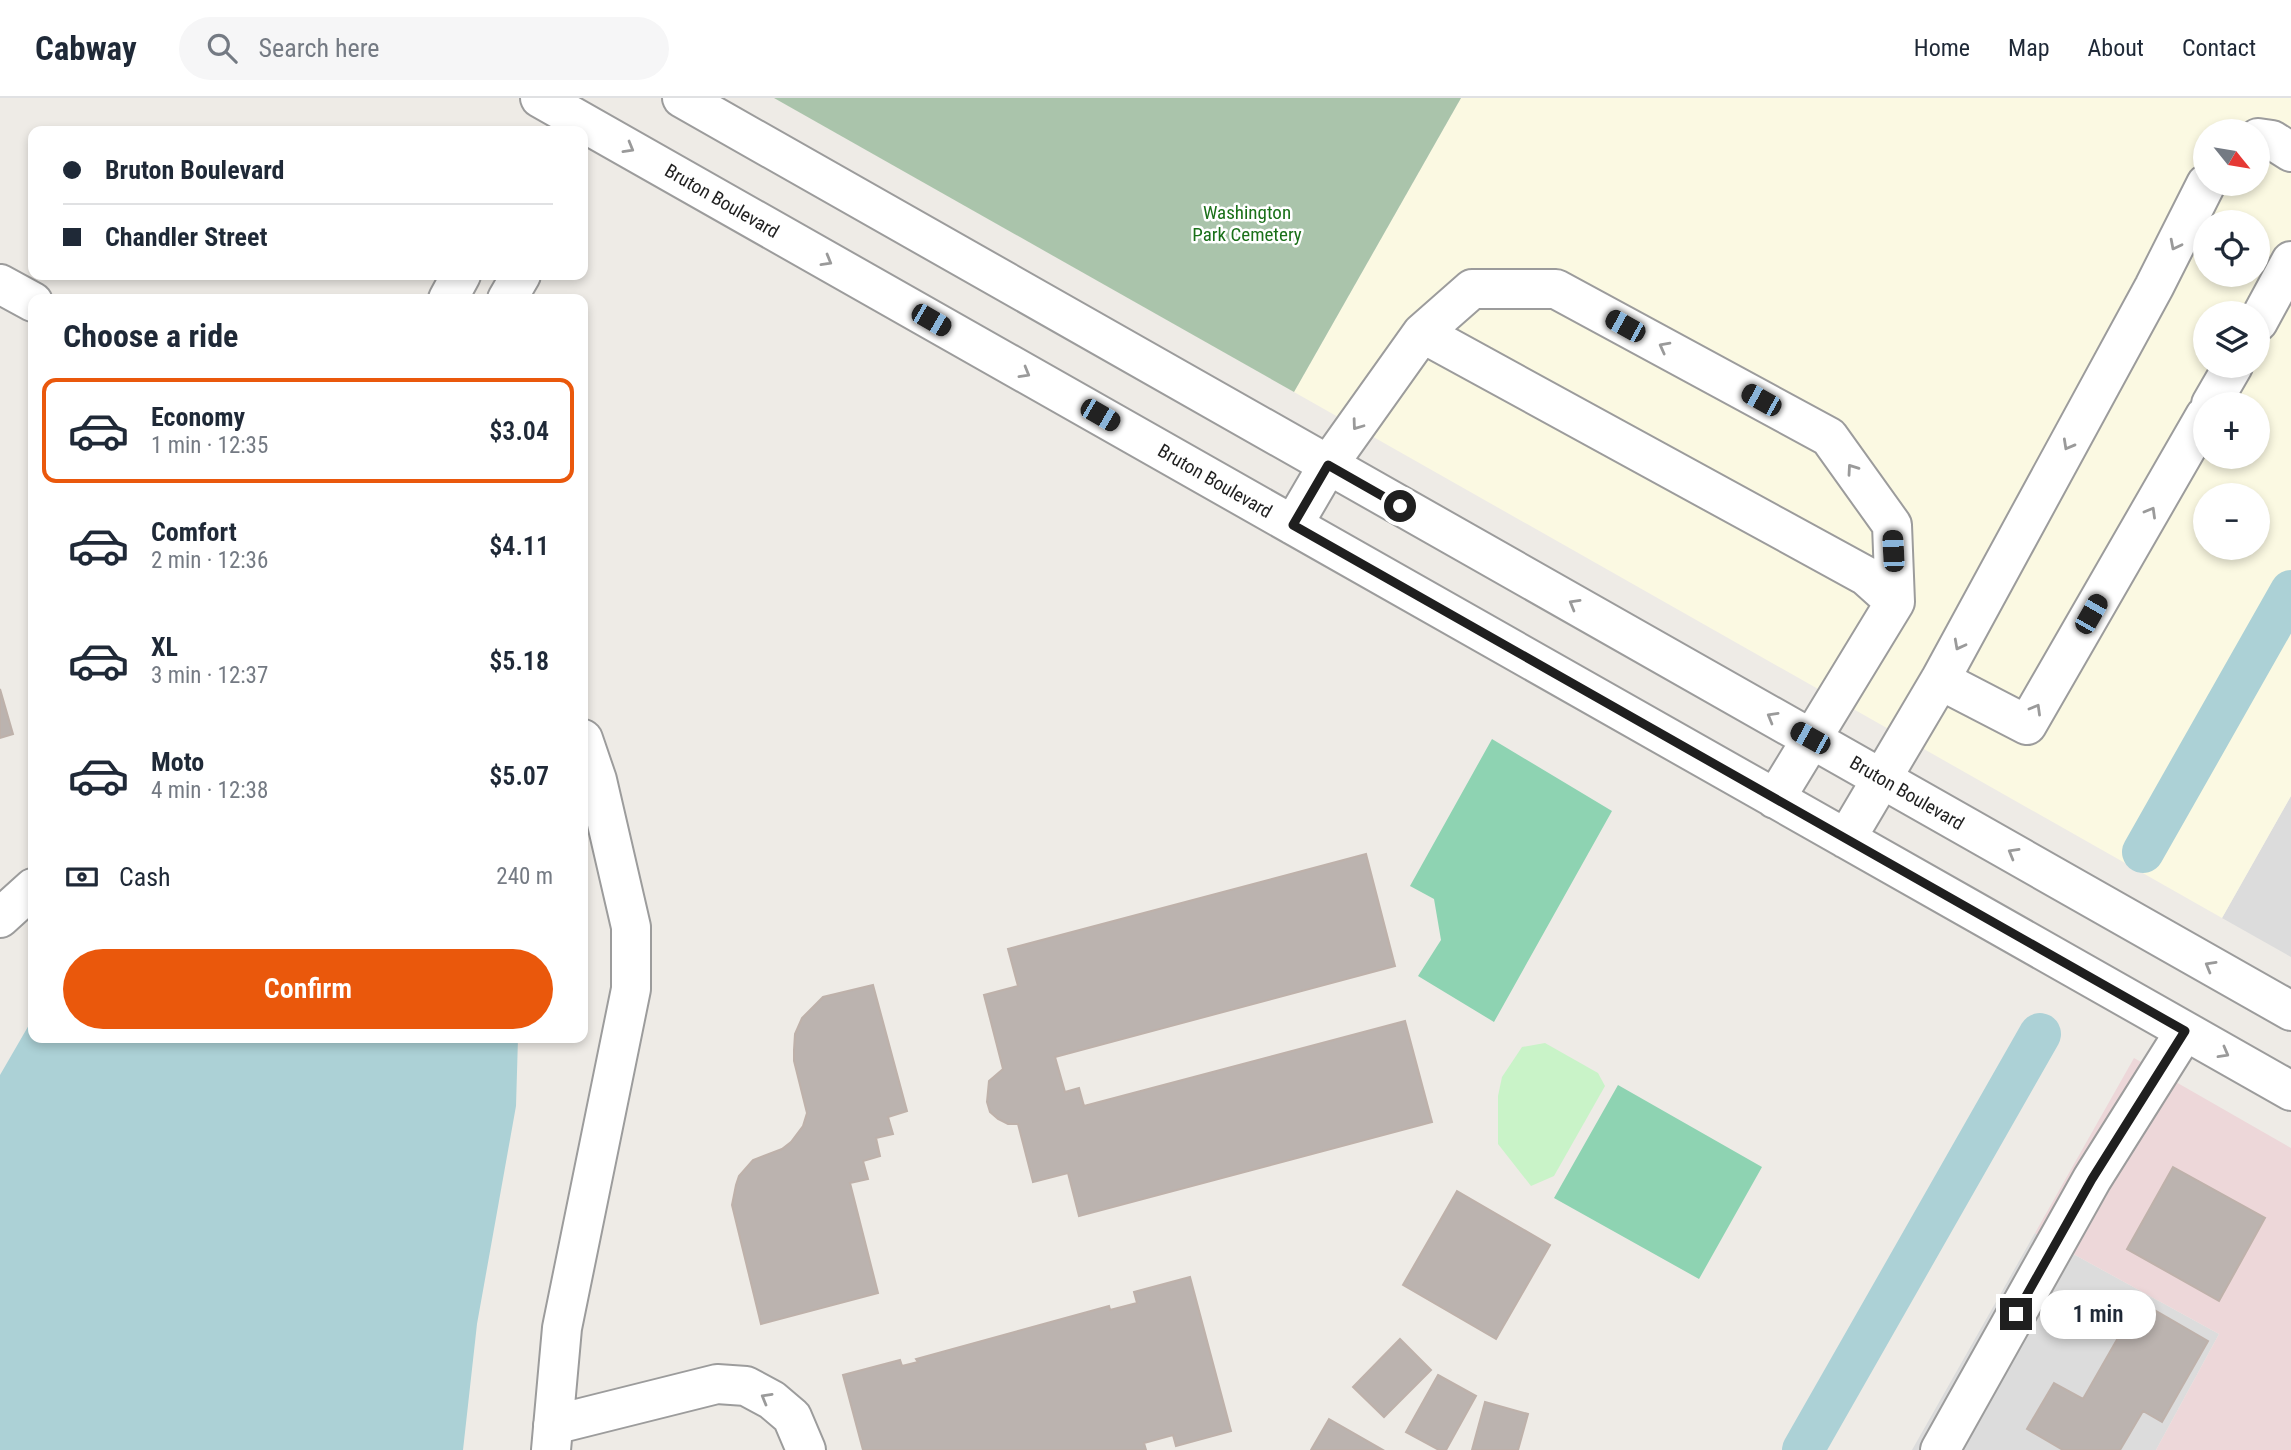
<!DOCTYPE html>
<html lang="en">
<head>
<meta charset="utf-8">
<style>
	body { margin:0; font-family:"Roboto Condensed",sans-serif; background:#f6f6f7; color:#1f2937; height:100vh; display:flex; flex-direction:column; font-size:26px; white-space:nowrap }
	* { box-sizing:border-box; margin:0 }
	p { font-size:23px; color:#747a83 }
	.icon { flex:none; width:38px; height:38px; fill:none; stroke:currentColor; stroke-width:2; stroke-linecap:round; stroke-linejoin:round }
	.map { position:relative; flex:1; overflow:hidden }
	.drawer { position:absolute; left:28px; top:196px; width:560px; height:749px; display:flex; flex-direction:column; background:#fff; border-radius:14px; box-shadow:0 4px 10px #0003 }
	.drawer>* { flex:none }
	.hud { position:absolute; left:28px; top:28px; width:560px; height:154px; border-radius:14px; box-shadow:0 4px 10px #0003; display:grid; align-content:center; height:154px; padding:0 35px; background:#fff }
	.needle { width:46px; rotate:120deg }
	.buttons { position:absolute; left:2193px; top:21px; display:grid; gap:14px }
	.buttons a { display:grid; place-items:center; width:77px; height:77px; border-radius:50%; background:#fff; box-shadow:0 4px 10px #0003; font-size:35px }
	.end { position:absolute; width:32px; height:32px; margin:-16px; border:9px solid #1f1f1f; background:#fff; box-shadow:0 0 0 4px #fff }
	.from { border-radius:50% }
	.bubble { position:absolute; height:49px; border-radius:24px; background:#fff; box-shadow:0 4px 10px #0003; font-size:23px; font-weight:600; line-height:49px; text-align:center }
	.car { position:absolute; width:21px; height:42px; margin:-21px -10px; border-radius:9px; box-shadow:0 0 5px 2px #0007; background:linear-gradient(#222 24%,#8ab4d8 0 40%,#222 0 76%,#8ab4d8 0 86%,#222 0) }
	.hud b { display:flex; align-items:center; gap:24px; height:66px; font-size:26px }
	.hud b+b { border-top:2px solid #e0e1e3 }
	.hud i { width:18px; height:18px; background:#1f2937 }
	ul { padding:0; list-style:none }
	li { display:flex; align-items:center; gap:21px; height:105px; margin:0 14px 10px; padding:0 21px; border:4px solid transparent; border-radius:14px }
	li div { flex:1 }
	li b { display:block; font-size:26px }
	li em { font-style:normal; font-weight:600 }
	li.on { border-color:#ea580c }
	li>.icon { width:63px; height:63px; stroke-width:1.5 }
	h2 { padding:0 35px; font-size:32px; line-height:84px }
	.pay { display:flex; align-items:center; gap:18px; height:77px; padding:0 35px; font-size:26px }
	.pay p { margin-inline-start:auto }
	.button { display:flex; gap:14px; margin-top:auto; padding:14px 35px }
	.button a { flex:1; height:80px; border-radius:42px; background:#ea580c; color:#fff; font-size:28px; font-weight:600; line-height:80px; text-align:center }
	header { display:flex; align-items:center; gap:42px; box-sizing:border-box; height:98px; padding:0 35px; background:#fff; border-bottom:2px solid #e0e1e3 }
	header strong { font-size:33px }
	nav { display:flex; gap:38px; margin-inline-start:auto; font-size:24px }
	.search { width:490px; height:63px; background:#f6f6f7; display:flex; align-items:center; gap:18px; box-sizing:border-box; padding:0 24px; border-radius:38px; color:#747a83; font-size:26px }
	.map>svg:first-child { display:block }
	.residential { fill:#dcdcdc }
	.commercial { fill:#edd7d9 }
	.education { fill:#fbf9e2; fill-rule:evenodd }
	.cemetery { fill:#aac4ab }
	.park { fill:#c9f3c8 }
	.pitch { fill:#8ed3b2 }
	.water { fill:#acd1d6 }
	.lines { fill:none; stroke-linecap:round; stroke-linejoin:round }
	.canal { stroke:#acd1d6; stroke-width:42 }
	.building { fill:#bbb3af; stroke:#beb1aa; stroke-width:2 }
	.minor-casing { stroke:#9c9c9c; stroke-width:42 }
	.minor { stroke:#fff; stroke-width:38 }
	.oneway { stroke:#9a9a9a }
	.route { stroke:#1f1f1f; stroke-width:9 }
	.labels { text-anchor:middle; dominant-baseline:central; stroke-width:5; stroke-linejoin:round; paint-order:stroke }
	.street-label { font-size:19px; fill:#1f1f1f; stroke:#fff }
	.park-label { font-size:19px; fill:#1a7019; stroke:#fff }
</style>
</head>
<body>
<header>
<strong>Cabway</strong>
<div class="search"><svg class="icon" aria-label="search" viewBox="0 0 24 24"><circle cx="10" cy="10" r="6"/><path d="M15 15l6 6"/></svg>Search here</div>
<nav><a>Home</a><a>Map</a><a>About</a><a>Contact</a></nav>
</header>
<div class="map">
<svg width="2291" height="1352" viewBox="0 0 2291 1352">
	<rect width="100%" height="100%" fill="#eeebe6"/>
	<path class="residential" d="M2291,698V859L2222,820Z
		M2035,1135L2219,1236L2156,1352H1912Z"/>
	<path class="commercial" d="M2134,960L2291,1050V1352H2156L2219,1236L2035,1135Z"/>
	<path class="education" d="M1461,0H2291V698L2222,820L1294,294ZM2205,33H2258V86H2205ZM2205,124H2258V177H2205ZM2205,215H2258V268H2205ZM2205,306H2258V359H2205ZM2205,397H2258V450H2205Z"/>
	<path class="cemetery" d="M774,0H1461L1294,294Z"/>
	<path class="park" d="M1545,945L1598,975L1605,988L1554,1078L1531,1088L1498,1046V998L1502,979L1522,949Z"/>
	<path class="pitch" d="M1492,641L1612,713L1494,924L1418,878L1441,842L1434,801L1410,788Z
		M1618,987L1762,1069L1699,1181L1554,1100Z"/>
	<path class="water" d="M33,920V940H518L516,1008L477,1226L463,1352H0V977Z"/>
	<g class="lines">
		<path class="canal" d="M2143,754L2291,493
			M1803,1352L2040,936"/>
	</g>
	<path class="building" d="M0,591L13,636L0,640Z
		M1366,756L1395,868L1055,959L1065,994L1079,990L1084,1008L1405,923L1432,1024L1079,1118L1068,1075L1033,1084L1018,1026H1008L998,1021L990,1014L987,1004L989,983L1003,971L984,897L1018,888L1008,851Z
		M873,887L907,1013L888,1019L893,1036L876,1040L880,1058L863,1063L868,1081L850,1085L878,1195L761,1226L732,1107L736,1087L739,1078L753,1062L782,1051L791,1044L803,1028L807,1015L794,963V952L795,936L802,920L823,899Z
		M2173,1069L2265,1120L2219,1203L2127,1151Z
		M1457,1093L1550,1147L1496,1241L1403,1187Z
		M1190,1179L1231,1333L1176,1348L1173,1337L1144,1345L1146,1352H863L843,1277L900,1262L902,1268L918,1264L916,1261L1109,1208L1110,1212L1137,1205L1134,1194Z
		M2139,1203L2208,1243L2162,1324L2143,1313L2120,1352H2063L2027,1331L2054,1285L2083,1301Z
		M1400,1241L1431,1272L1384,1319L1353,1289Z
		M1438,1277L1476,1298L1446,1352H1439L1406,1334Z
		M1485,1304L1528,1316L1518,1352H1472Z
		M1329,1321L1383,1352H1311Z"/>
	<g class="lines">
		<defs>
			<path id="minor" d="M540,0L2291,993
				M682,0L2291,913
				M2258,40L2272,42L2291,54
				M0,186L33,204
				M448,201L461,177
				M507,201L521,177
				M2258,224L2291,163
				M1422,235L1866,478L1895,504
				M2211,306L2233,268
				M1293,427L1328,367L1422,235L1472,191H1556L1829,339L1892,427L1895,504L1775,701
				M1940,582L2027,627L2205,318
				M1846,741L1940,582L2154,189L2206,86
				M0,820L33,790
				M553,1327L717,1286L746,1288L772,1302L792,1319L806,1352
				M551,1352L562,1230L631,891V829L597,682L583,641
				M1940,1352L2092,1081L2185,933"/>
		</defs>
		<use href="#minor" class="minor-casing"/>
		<use href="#minor" class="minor"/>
	</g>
	<defs><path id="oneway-chevron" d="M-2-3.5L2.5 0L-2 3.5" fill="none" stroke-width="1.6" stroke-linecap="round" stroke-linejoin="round" transform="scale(1.75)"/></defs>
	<g class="oneway">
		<use href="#oneway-chevron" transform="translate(629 50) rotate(30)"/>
		<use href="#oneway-chevron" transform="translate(2175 147) rotate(117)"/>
		<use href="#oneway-chevron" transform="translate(827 163) rotate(30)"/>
		<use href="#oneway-chevron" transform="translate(1664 249) rotate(-152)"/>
		<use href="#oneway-chevron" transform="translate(1025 275) rotate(30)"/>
		<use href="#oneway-chevron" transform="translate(1357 327) rotate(126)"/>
		<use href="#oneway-chevron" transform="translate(2068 347) rotate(119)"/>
		<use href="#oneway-chevron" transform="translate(1852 371) rotate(-125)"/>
		<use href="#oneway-chevron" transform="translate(2151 414) rotate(-60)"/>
		<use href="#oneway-chevron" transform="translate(1574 506) rotate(-150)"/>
		<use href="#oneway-chevron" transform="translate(1959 547) rotate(118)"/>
		<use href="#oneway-chevron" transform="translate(2036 611) rotate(-60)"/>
		<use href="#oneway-chevron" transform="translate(1772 619) rotate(-150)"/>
		<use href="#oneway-chevron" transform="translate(2013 755) rotate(-150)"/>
		<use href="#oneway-chevron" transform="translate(2210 868) rotate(-150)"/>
		<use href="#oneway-chevron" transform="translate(2224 955) rotate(29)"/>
		<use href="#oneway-chevron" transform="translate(766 1300) rotate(-150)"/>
	</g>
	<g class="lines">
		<path class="route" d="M1400,408L1328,367L1293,427L2185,933L2092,1081L2016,1216"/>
	</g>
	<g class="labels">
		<g class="street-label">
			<text transform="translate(722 103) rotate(30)">Bruton Boulevard</text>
			<text transform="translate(1215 383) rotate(30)">Bruton Boulevard</text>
			<text transform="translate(1907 695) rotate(30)">Bruton Boulevard</text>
		</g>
		<g class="park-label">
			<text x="1247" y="114">Washington<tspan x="1247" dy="22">Park Cemetery</tspan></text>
		</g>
	</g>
</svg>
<div class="buttons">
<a><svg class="needle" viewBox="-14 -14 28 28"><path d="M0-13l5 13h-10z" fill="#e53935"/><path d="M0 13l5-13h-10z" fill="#747a83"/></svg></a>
<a><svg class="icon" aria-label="locate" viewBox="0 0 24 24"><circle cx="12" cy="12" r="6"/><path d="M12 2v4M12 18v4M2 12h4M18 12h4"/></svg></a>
<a><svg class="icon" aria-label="layers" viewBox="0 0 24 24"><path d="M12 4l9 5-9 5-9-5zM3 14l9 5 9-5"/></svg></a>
<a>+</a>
<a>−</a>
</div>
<i class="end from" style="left:1400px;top:408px"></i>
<i class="end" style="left:2016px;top:1216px"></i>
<div class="bubble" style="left:2040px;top:1192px;width:116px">1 min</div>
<i class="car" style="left:931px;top:222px;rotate:120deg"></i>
<i class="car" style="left:1625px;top:228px;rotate:299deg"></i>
<i class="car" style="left:1761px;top:302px;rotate:299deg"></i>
<i class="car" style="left:1100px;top:317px;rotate:120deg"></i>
<i class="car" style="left:1893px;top:453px;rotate:357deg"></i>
<i class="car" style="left:2091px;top:516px;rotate:30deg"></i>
<i class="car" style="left:1810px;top:640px;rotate:299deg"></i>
<div class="hud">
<b><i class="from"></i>Bruton Boulevard</b>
<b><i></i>Chandler Street</b>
</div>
<section class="drawer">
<h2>Choose a ride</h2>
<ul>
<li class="on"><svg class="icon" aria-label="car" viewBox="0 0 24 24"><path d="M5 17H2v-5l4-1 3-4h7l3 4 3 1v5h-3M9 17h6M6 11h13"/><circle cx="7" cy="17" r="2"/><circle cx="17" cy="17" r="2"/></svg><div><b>Economy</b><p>1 min · 12:35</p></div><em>$3.04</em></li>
<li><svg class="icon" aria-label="car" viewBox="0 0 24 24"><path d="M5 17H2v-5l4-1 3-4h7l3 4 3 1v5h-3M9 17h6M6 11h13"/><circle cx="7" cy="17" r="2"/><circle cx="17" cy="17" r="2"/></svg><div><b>Comfort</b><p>2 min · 12:36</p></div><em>$4.11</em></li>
<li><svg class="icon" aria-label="car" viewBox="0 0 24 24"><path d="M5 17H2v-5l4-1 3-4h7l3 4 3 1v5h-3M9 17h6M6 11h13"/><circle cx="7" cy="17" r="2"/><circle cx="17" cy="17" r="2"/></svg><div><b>XL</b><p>3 min · 12:37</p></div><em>$5.18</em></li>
<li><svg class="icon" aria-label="car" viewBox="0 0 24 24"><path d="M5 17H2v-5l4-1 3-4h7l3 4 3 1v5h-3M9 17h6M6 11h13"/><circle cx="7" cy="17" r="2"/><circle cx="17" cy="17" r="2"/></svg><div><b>Moto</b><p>4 min · 12:38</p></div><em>$5.07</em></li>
</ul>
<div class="pay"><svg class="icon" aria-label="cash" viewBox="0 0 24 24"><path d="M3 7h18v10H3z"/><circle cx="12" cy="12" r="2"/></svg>Cash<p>240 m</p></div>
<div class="button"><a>Confirm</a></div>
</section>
</div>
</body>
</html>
